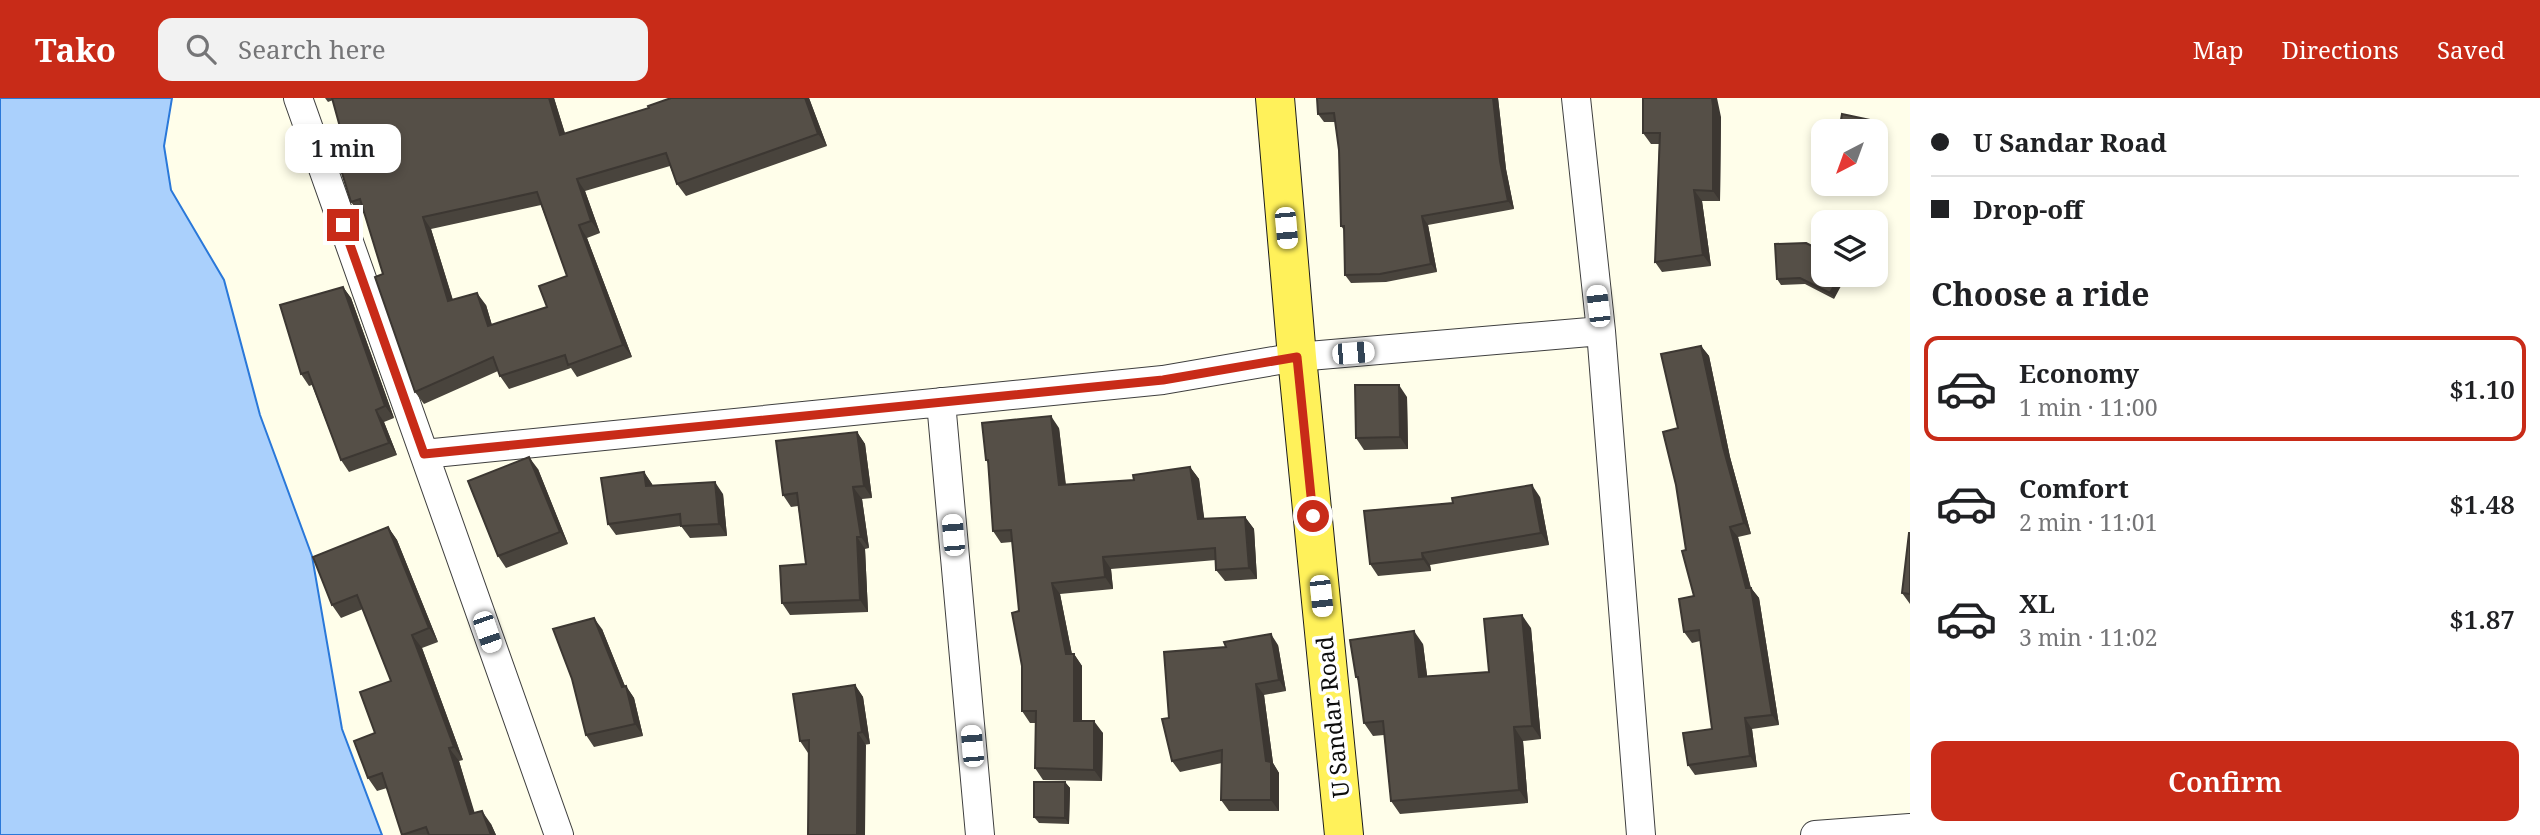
<!DOCTYPE html>
<html lang="en">
<head>
<meta charset="utf-8">
<style>
	body { margin:0; font-family:"Noto Serif",serif; background:#f2f2f2; color:#202124; height:100vh; display:flex; flex-direction:column; font-size:26px; white-space:nowrap }
	* { box-sizing:border-box; margin:0 }
	p { font-size:23px; color:#757577 }
	.icon { flex:none; width:38px; height:38px; fill:none; stroke:currentColor; stroke-width:2; stroke-linecap:round; stroke-linejoin:round }
	.map { position:relative; flex:1; overflow:hidden }
	.side { display:flex; flex-direction:column; background:#fff; width:630px }
	.side>* { flex:none }
	.guide { display:grid; align-content:center; height:154px; padding:0 21px; background:#fff }
	.needle { width:46px; rotate:221deg }
	.tools { position:absolute; left:1811px; top:21px; display:grid; gap:14px }
	.tools a { display:grid; place-items:center; width:77px; height:77px; border-radius:14px; background:#fff; box-shadow:0 4px 10px #0003; font-size:35px }
	.end { position:absolute; width:32px; height:32px; margin:-16px; border:9px solid #c82b18; background:#fff; box-shadow:0 0 0 4px #fff }
	.from { border-radius:50% }
	.bubble { position:absolute; height:49px; border-radius:14px; background:#fff; box-shadow:0 4px 10px #0003; font-size:23px; font-weight:600; line-height:49px; text-align:center }
	.car { position:absolute; width:21px; height:42px; margin:-21px -10px; border-radius:9px; box-shadow:0 0 5px 2px #0007; background:linear-gradient(#fff 24%,#345 0 40%,#fff 0 76%,#345 0 86%,#fff 0) }
	.guide b { display:flex; align-items:center; gap:24px; height:66px; font-size:26px }
	.guide b+b { border-top:2px solid #e0e0e0 }
	.guide i { width:18px; height:18px; background:#202124 }
	ul { padding:0; list-style:none }
	li { display:flex; align-items:center; gap:21px; height:105px; margin:0 14px 10px; padding:0 7px; border:4px solid transparent; border-radius:14px }
	li div { flex:1 }
	li b { display:block; font-size:26px }
	li em { font-style:normal; font-weight:600 }
	li.selected { border-color:#c82b18 }
	li>.icon { width:63px; height:63px; stroke-width:1.5 }
	h2 { padding:0 21px; font-size:32px; line-height:84px }
	.primary-button { display:flex; gap:14px; margin-top:auto; padding:14px 21px }
	.primary-button a { flex:1; height:80px; border-radius:14px; background:#c82b18; color:#fff; font-size:28px; font-weight:600; line-height:80px; text-align:center }
	header { display:flex; align-items:center; gap:42px; box-sizing:border-box; height:98px; padding:0 35px; background:#c82b18; color:#fff }
	header strong { font-size:33px }
	nav { display:flex; gap:38px; margin-inline-start:auto; font-size:24px }
	.search { width:490px; height:63px; background:#f2f2f2; display:flex; align-items:center; gap:18px; box-sizing:border-box; padding:0 24px; border-radius:14px; color:#757577; font-size:26px }
	main { display:flex; flex:1; min-height:0 }
	.map>svg:first-child { display:block }
	.water { fill:#aad0fc; stroke:#2a78d9; stroke-width:2 }
	.lines { fill:none; stroke-linecap:round; stroke-linejoin:round }
	.minor-casing { stroke:#3f3f3f; stroke-width:30 }
	.primary-casing { stroke:#1d1d1d; stroke-width:40 }
	.minor { stroke:#fff; stroke-width:28 }
	.primary { stroke:#fff15a; stroke-width:38 }
	.wall { fill:#49443d; fill-rule:evenodd }
	.shaded-wall { fill:#3c3732 }
	.building { fill:#554f47; stroke:#3c3732; stroke-width:2; fill-rule:evenodd }
	.route { stroke:#c82b18; stroke-width:9 }
	.labels { text-anchor:middle; dominant-baseline:central; stroke-width:7; stroke-linejoin:round; paint-order:stroke }
	.street-label { font-size:23px; fill:#0c0c0c; stroke:#fff }
</style>
</head>
<body>
<header>
<strong>Tako</strong>
<div class="search"><svg class="icon" aria-label="search" viewBox="0 0 24 24"><circle cx="10" cy="10" r="6"/><path d="M15 15l6 6"/></svg>Search here</div>
<nav><a>Map</a><a>Directions</a><a>Saved</a></nav>
</header>
<main>
<div class="map">
<svg width="1910" height="737" viewBox="0 0 1910 737">
	<rect width="100%" height="100%" fill="#fffeea"/>
	<path class="water" d="M0,0H172L164,48L171,92L224,182L260,317L312,458L342,631L382,737H0Z"/>
	<g class="lines">
		<defs>
			<path id="minor" d="M298,0L559,737
				M1576,0L1601,233L1641,737
				M941,304L980,737
				M424,356L1163,282L1297,259L1601,233
				M1815,737L1910,730"/>
			<path id="primary" d="M1275,0L1297,259L1344,737"/>
		</defs>
		<use href="#minor" class="minor-casing"/>
		<use href="#primary" class="primary-casing"/>
		<use href="#minor" class="minor"/>
		<use href="#primary" class="primary"/>
	</g>
	<path class="wall" d="M325,0H554L565,35L809,0L827,48L686,98L677,86L670,68L585,93L600,135L587,140L632,259L577,279L571,270L509,291L500,278L498,273L424,306L415,294L383,176L364,115L360,116L351,104V69L333,2L328,4ZM541,107L567,178L547,209L492,227L486,207L453,202L431,131Z
		M1317,0H1498L1506,71L1514,111L1428,127L1437,174L1386,184L1351,185L1345,177L1344,132L1341,128L1339,52L1335,24H1324L1318,16Z
		M1721,19L1720,103H1702L1711,168L1662,174L1655,164L1659,46H1651L1643,35Z
		M1855,86H1871V89Z
		M1806,145L1834,201L1805,186L1781,187L1777,181Z
		M343,189L351,200L394,320L384,324L397,357L349,374L341,362L312,287L309,288L301,276Z
		M1701,248L1709,258L1730,359L1751,436L1738,439L1751,490L1759,500L1779,627L1752,631L1757,669L1695,677L1688,667L1712,631L1700,543L1692,545L1684,534L1694,498L1676,387L1678,330Z
		M1407,299L1408,351L1364,352L1356,340Z
		M1059,330L1066,387L1134,382L1190,369L1199,381L1204,421L1245,419L1254,431L1257,481L1225,483L1216,472V462L1111,471L1113,491L1060,496L1072,556H1074L1082,568V623L1103,635L1102,683L1043,682L1035,670L1036,625H1030L1022,613V568L1019,513L1012,444L1001,445L993,433L988,365L986,362Z
		M857,334L865,346L872,400L862,401L869,450L865,451L868,514L790,517L782,505L806,466L798,408L791,409L783,397Z
		M538,371L568,446L506,470L498,458Z
		M644,374L652,386L653,388L723,396L727,438L690,440L681,428L616,437L608,426Z
		M1540,399L1549,447L1430,467L1431,473L1378,478L1370,466Z
		M388,429L397,442L438,544L422,550L463,662L459,663L474,715L491,726L496,737H402L387,690L377,693L368,680L375,635L391,583L363,511L341,520L332,507Z
		M1910,435V506L1902,495Z
		M1531,530L1541,641L1523,643L1528,705L1400,716L1391,703L1384,637L1373,638L1364,625L1359,584L1356,579L1423,546L1427,578L1489,574Z
		M602,531L625,588H626L634,600L643,638L594,649L586,637Z
		M1278,547L1286,593L1264,597L1273,665L1279,675V713H1229L1221,702L1222,665L1180,674L1172,663L1169,620Z
		M855,587L863,599L870,646L808,655L800,643Z
		M1065,684L1070,690L1069,726L1039,725L1034,719Z"/>
	<path class="shaded-wall" d="M549,0H554L569,49L560,37Z
		M805,0H809L827,48L818,36Z
		M1493,0H1498L1506,71L1514,111L1508,103L1500,63Z
		M1712,0H1717L1721,19L1720,103L1713,93Z
		M1875,23L1883,35L1876,66V33H1873Z
		M577,81L585,93L600,135L591,123Z
		M1694,92L1702,103L1711,168L1703,157Z
		M1422,118L1428,127L1437,174L1431,166Z
		M423,119L431,131L457,216L448,203Z
		M579,127L587,140L632,259L623,247Z
		M1840,177H1847L1834,201L1830,195Z
		M343,189L351,200L394,320L385,308Z
		M477,195L486,207L496,241L488,228Z
		M1701,248L1709,258L1730,359L1751,436L1744,425L1723,349Z
		M1399,287L1407,299L1408,351L1400,339Z
		M376,312L384,324L397,357L389,345Z
		M1051,318L1059,330L1067,399L1059,387Z
		M857,334L865,346L872,400L864,388Z
		M529,359L538,371L568,446L560,434Z
		M1190,369L1199,381L1206,433L1198,421Z
		M644,374L652,386L655,400L646,388Z
		M715,384L723,396L727,438L719,426Z
		M1532,387L1540,399L1549,447L1541,435Z
		M853,389L862,401L869,450L861,439Z
		M1245,419L1254,431L1257,481L1249,470Z
		M388,429L397,442L438,544L429,530Z
		M1730,429L1738,439L1752,495L1751,490L1759,500L1779,627L1772,617L1746,490Z
		M857,439L865,451L868,514L860,502Z
		M1422,455L1430,467L1431,473L1423,461Z
		M1103,459L1111,471L1113,491L1105,479Z
		M1052,485L1060,496L1074,567V556L1082,568V634L1074,623L1066,556Z
		M1522,517L1531,530L1541,641L1532,628Z
		M594,520L602,531L628,596L626,588L634,600L643,638L635,626L622,589Z
		M1414,533L1423,546L1429,592L1419,579Z
		M1271,536L1278,547L1286,593L1279,582Z
		M412,537L422,550L463,662L454,649Z
		M1256,586L1264,597L1273,665L1279,675V713L1271,702Z
		M855,587L863,599L870,646L862,634Z
		M1745,620L1752,631L1757,669L1750,658Z
		M1094,623L1103,635L1102,683L1094,672Z
		M1514,629L1523,643L1528,705L1519,692Z
		M858,635L866,647L865,737H857Z
		M449,650L459,663L479,729L470,716Z
		M1065,684L1070,690L1069,726L1065,720Z
		M482,713L491,726L496,737H491Z"/>
	<path class="building" d="M332,0H549L560,37L649,10L648,8L671,0H805L818,36L677,86L666,55L577,81L591,123L579,127L623,247L568,267L565,257L500,278L493,259L415,294L375,179L383,176L360,101L351,104L341,72L351,69ZM537,94L567,178L539,188L547,209L488,228L477,195L448,203L423,119Z
		M1317,0H1493L1500,63L1508,103L1422,118L1431,166L1380,176L1345,177L1344,128H1341L1339,52L1334,15L1318,16Z
		M1643,0H1712L1713,8V93L1694,92L1703,157L1655,164L1660,35H1643Z
		M1842,16L1875,23L1873,33H1839Z
		M1806,145L1824,154V177H1840L1830,195L1800,180L1777,181L1775,146Z
		M343,189L385,308L376,312L389,345L341,362L308,274L301,276L280,207Z
		M1701,248L1723,349L1744,425L1730,429L1746,490H1751L1772,617L1745,620L1750,658L1688,667L1683,635L1712,631L1699,532L1684,534L1679,501L1694,498L1682,453L1686,452L1676,387L1663,334L1678,330L1661,256Z
		M1355,287H1399L1400,339L1356,340Z
		M1051,318L1059,387L1134,382L1133,377L1190,369L1198,421L1245,419L1249,470L1216,472L1215,450L1103,459L1105,479L1052,485L1066,556H1074V623H1094V672L1035,670L1036,613H1022V568L1012,515L1019,513L1011,432L993,433L988,362H986L982,325Z
		M857,334L864,388L853,389L861,439H857L860,502L782,505L780,468L806,466L797,395L783,397L776,343Z
		M529,359L560,434L498,458L468,383Z
		M644,374L646,388L715,384L719,426L681,428L680,416L608,426L601,380Z
		M1532,387L1541,435L1422,455L1423,461L1370,466L1364,413L1453,405L1452,400Z
		M388,429L429,530L412,537L454,649L449,650L470,716L482,713L491,737H429L426,729L402,737L382,675L368,680L354,643L375,635L360,594L391,583L357,497L332,507L313,459Z
		M1909,435H1910V496L1902,495Z
		M1522,517L1532,628L1514,629L1519,692L1391,703L1383,623L1364,625L1358,579H1356L1350,542L1414,533L1419,579L1489,574L1484,521Z
		M594,520L622,589L626,588L635,626L586,637L572,581L553,531Z
		M1271,536L1279,582L1256,586L1266,663L1271,664V702H1221L1222,652L1172,663L1162,621L1169,620L1164,554L1226,549L1224,544Z
		M855,587L862,634L858,635L857,737H808L809,642L800,643L793,596Z
		M1034,684H1065V720L1034,719Z"/>
	<g class="lines">
		<path class="route" d="M343,127L424,356L1163,282L1297,259L1313,418"/>
	</g>
	<g class="labels">
		<g class="street-label">
			<text transform="translate(1332 619) rotate(-96)">U Sandar Road</text>
		</g>
	</g>
</svg>
<div class="tools">
<a><svg class="needle" viewBox="-14 -14 28 28"><path d="M0-13l5 13h-10z" fill="#e53935"/><path d="M0 13l5-13h-10z" fill="#757577"/></svg></a>
<a><svg class="icon" aria-label="layers" viewBox="0 0 24 24"><path d="M12 4l9 5-9 5-9-5zM3 14l9 5 9-5"/></svg></a>
</div>
<i class="end from" style="left:1313px;top:418px"></i>
<i class="end" style="left:343px;top:127px"></i>
<div class="bubble" style="left:285px;top:26px;width:116px">1 min</div>
<i class="car" style="left:1286px;top:130px;rotate:175deg"></i>
<i class="car" style="left:1598px;top:208px;rotate:353deg"></i>
<i class="car" style="left:1353px;top:255px;rotate:85deg"></i>
<i class="car" style="left:953px;top:437px;rotate:355deg"></i>
<i class="car" style="left:1321px;top:498px;rotate:174deg"></i>
<i class="car" style="left:487px;top:534px;rotate:161deg"></i>
<i class="car" style="left:972px;top:648px;rotate:355deg"></i>
</div>
<section class="side">
<div class="guide">
<b><i class="from"></i>U Sandar Road</b>
<b><i></i>Drop-off</b>
</div>
<h2>Choose a ride</h2>
<ul>
<li class="selected"><svg class="icon" aria-label="car" viewBox="0 0 24 24"><path d="M5 17H2v-5l4-1 3-4h7l3 4 3 1v5h-3M9 17h6M6 11h13"/><circle cx="7" cy="17" r="2"/><circle cx="17" cy="17" r="2"/></svg><div><b>Economy</b><p>1 min · 11:00</p></div><em>$1.10</em></li>
<li><svg class="icon" aria-label="car" viewBox="0 0 24 24"><path d="M5 17H2v-5l4-1 3-4h7l3 4 3 1v5h-3M9 17h6M6 11h13"/><circle cx="7" cy="17" r="2"/><circle cx="17" cy="17" r="2"/></svg><div><b>Comfort</b><p>2 min · 11:01</p></div><em>$1.48</em></li>
<li><svg class="icon" aria-label="car" viewBox="0 0 24 24"><path d="M5 17H2v-5l4-1 3-4h7l3 4 3 1v5h-3M9 17h6M6 11h13"/><circle cx="7" cy="17" r="2"/><circle cx="17" cy="17" r="2"/></svg><div><b>XL</b><p>3 min · 11:02</p></div><em>$1.87</em></li>
</ul>
<div class="primary-button"><a>Confirm</a></div>
</section>
</main>
</body>
</html>
